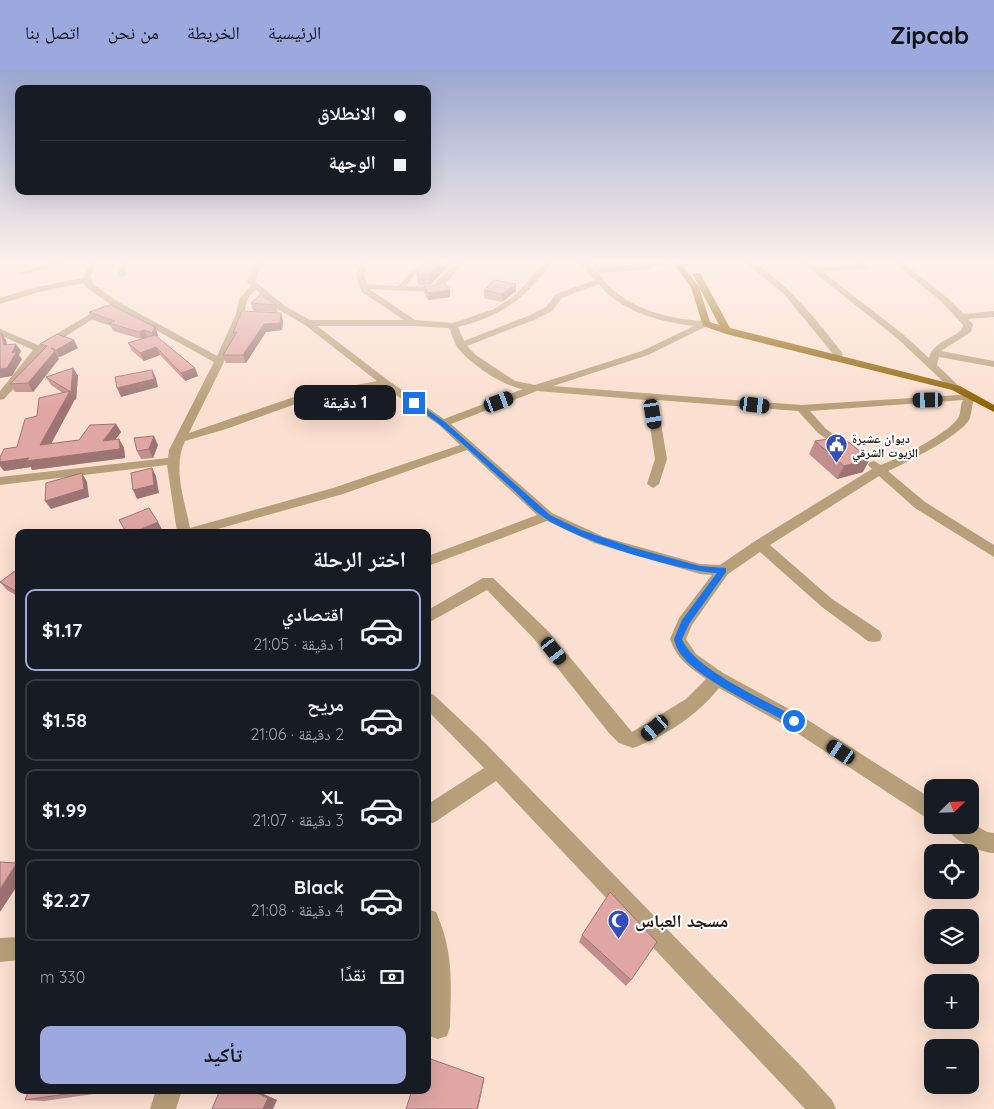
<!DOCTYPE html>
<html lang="ar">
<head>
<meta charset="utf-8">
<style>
	body { margin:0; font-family:Quicksand,"Noto Naskh Arabic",sans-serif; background:#20242c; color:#f1f3f6; direction:rtl; height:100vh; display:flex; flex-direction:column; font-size:19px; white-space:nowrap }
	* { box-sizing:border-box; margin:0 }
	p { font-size:16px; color:#9ea1a6 }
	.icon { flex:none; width:28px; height:28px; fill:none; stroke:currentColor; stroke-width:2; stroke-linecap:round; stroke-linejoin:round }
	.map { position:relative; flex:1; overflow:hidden; direction:ltr }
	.sheet { position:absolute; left:15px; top:459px; width:416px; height:565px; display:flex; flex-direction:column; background:#171b24; border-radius:10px; box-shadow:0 5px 20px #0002; direction:rtl }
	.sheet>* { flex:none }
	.hud { position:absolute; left:15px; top:15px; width:416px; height:110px; border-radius:10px; box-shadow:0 5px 20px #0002; direction:rtl; display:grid; align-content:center; height:110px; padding:0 25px; background:#171b24 }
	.needle { width:32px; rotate:67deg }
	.fabs { position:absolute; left:924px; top:709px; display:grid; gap:10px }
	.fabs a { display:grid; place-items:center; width:55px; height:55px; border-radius:10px; background:#171b24; box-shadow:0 5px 20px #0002; font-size:25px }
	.end { position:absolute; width:22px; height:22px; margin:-11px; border:6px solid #1a73e8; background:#fff; box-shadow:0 0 0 2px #fff }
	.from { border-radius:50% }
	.bubble { position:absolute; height:35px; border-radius:10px; background:#171b24; box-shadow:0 5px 20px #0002; font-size:16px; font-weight:700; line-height:35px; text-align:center; direction:rtl }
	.car { position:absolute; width:15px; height:30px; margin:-15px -8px; border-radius:6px; box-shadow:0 0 4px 1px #0007; background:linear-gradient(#222 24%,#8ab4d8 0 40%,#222 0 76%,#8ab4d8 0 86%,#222 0) }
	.hud b { display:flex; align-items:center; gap:18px; height:48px; font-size:19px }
	.hud b+b { border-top:1px solid #363941 }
	.hud i { width:12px; height:12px; background:#f1f3f6 }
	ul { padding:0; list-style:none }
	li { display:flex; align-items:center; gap:15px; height:82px; margin:0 10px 8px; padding:0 15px; border:2px solid #363941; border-radius:10px }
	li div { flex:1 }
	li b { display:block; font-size:19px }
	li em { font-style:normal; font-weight:700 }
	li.current { border-color:#9ca9de }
	li>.icon { width:45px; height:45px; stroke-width:1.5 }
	h2 { padding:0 25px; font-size:22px; line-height:60px }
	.pay { display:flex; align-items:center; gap:12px; height:55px; padding:0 25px; font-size:19px }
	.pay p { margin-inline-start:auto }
	.button { display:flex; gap:10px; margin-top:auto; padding:10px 25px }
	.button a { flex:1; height:58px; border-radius:10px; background:#9ca9de; color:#111; font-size:20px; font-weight:700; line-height:58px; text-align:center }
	header { display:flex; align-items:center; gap:30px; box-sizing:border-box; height:70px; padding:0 25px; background:#9ca9de; color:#111 }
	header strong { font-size:24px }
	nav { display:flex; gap:28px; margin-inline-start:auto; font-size:18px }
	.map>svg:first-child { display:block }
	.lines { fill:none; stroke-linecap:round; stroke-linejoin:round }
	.street { fill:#b79f7a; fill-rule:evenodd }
	.primary { fill:#8d6204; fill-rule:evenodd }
	.wall { fill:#c08f8d }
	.shaded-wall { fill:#9c7473 }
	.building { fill:#dfa6a4; stroke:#9c7473 }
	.route { fill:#1a73e8 }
	.labels { text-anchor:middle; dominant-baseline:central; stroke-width:4; stroke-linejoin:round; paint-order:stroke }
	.far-poi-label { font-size:12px; font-weight:bold; fill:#241b15; stroke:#fff; text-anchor:start }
	.near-poi-label { font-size:18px; font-weight:bold; fill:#241b15; stroke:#fff; text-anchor:start }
</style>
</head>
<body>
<header>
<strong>Zipcab</strong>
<nav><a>الرئيسية</a><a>الخريطة</a><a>من نحن</a><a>اتصل بنا</a></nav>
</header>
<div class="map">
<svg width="994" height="1039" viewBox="0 0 994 1039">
	<rect width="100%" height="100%" fill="#fbdfd0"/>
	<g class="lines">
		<path class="street" d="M58,191H72L22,205L18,203Z
			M91,191H99L91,206L93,214L120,233L217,286L236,244L239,229L251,216L247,212L256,191H264L255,211L285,236L310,250H404L362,222L356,205L362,191H370L364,205L367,214L398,216L416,196L420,198L406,216L431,217L457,191H465L441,219L435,222L369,219L415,250L453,253L494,239L514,226L546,191H554C524,228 505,245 458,257L464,271L528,246L546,237L556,224L595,210L576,191H586C598,199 602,210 611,218C636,241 674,250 706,251L711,254L648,285L553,316L801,335L974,324L975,326C972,334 972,341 970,348C964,364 904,394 888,401L925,432L994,475V487L915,438L879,406L770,475L832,529L880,561L882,566L880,571L874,572L868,571L822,537L760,482L728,504L692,555L686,569L696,584L723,603L800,645L932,729V750L925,747L788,657L719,618C699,644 664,667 633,678L619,673L609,663L536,571L487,520L428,553V540L483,508H493L548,561L632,662L686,629L706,609C689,597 677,589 670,569L679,548L712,505L700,504L594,473L547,451L428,496V486L537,445L467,380L343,424L207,462H177L167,395L0,415V407L168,388L169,380L214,292L114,237L86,217L84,213L39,222L0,234V228L37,217L83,208ZM599,214C620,242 661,252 694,256L642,281L535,315L515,311L476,285L467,276L534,250L552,241L562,228ZM256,220L279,240L305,255L377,311L294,327L189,363C207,325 227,289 242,251C246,240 245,226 256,220ZM317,256H413L449,258C452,264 454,272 457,277C470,294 503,316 523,319L444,349L389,311ZM383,316L439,355L460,375L333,418L190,458C185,431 172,398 185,371L226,359L301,332ZM537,321L646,330L655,389L647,414L653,418L659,414L667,389L657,330L798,341L818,363L848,384L854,380L852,377L826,359L810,341L963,330C960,335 961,344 958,348C948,364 899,388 881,395L874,391L870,392L868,395L872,399L755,471L720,495L700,494L604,467L552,443L451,354Z
			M121,191H129L126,205L122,207L118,205Z
			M743,191C771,191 826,261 843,284L838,291H832L830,289L833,284L784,224Z
			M800,191H809L817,198L861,194L859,191H867L870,198L823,202L904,265L929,288C933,269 963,267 963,255L943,233L892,191H901L949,229L964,244L994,241V247L968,249L973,254L971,262L941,281L994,291V297L939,287L937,295L961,318L956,321L952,320L898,269Z
			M105,235L112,237L42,281L22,310L4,329L0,330V321L33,280L0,265V259L38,275Z
			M428,622L434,625L485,673L800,995L832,1030L836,1039H805L496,711L435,752L428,755V734L484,698L428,641Z
			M970,752L987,762L994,763V783C978,782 951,770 945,755H970Z
			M428,839L436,842C454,882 451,914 450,957L447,966L438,969L429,966L428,962Z
			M19,867V890L0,892V868Z
			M156,1020H182L176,1039H150Z"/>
		<path class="primary" d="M671,191H679L699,217L710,252L719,255L693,205L694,203H700L730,258L960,316L994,335V342L952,320L726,264L703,256L691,217Z"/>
	</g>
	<path class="wall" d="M589,191H666L665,195L650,196V199L600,203Z
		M452,193L430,215H419L417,211L416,200Z
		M424,216L450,220V227L428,230L424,223Z
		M484,220L516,221L502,232L484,228Z
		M251,233L276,235L278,242L253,241Z
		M89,242L158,265L157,267L195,298L198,306L185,311L160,285L144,291L132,281L128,273L141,269L113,261L111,256L93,250Z
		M283,251L282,260L266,262L246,293H226L223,285L234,266L233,263Z
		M40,274L78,278L60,287H58L59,289L33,322H15L10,314L44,280Z
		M73,298L78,306L76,330L75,329L51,374L79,370L116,354L121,362L115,370L119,369L124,378L125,388L32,400L31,397L4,401L17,377L37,346L63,323L51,315L46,307Z
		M815,371L863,402L837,409L809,384Z
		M158,375L153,388L141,389L137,381Z
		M19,498V527L7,520L0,512Z
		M582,865L631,910L626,916L579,872Z
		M29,1020H122L44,1031L25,1030Z"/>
	<path class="shaded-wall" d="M443,191H452V193L430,215L429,204Z
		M651,191H666L665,195L650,196Z
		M516,214V221L502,232V224Z
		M450,220V227L428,230V223Z
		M281,243L283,251L282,260L266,262L246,293L243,285L264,254Z
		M155,257L158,265L156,271L152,263Z
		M144,260L148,268L143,270L139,262Z
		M1,262L6,270L9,283L4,275Z
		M74,270L78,278L60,287L56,280Z
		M16,274L21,281L19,285L22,289L12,306L0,308V299L12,283Z
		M156,277L160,285L144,291L140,283Z
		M55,281L59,289L33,322L28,313Z
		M73,298L78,306L76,330L71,322Z
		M195,298L198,306L185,311L181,303Z
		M152,300L156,308L158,317L121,327L117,318Z
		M70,321L75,329L46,383L40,375Z
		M116,354L121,362L108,379L103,371Z
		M154,366L158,375L153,388L149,379Z
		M119,369L124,378L125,388L32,400L31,397L4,401L0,396V392Z
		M870,389L863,402L837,409L844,396Z
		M152,398L156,406L159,423L137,429L133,420Z
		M82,403L87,412L89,427L51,439L45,431Z
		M158,452L163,461L158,462H134Z
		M17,793L19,794V813L0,842V819Z
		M484,1008V1010L478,1039H477Z
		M250,1020H255L277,1030L273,1039H263Z"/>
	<path class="building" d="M423,191H443L429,204H418L416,200Z
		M600,191H616L602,192Z
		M494,210L516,214L502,224L484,220Z
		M443,211L450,220L428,223L424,216H435Z
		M261,224L276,235L251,233Z
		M111,235L155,257L152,263L144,260L139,262L109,253L115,251L89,242Z
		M242,241L281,243L280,253L264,254L243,285H223L237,262L233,263Z
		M0,262H1L4,275L16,274L12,283L17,281L7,298L0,299Z
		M57,264L74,270L56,280L51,278L55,281L28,313L10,314L47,276L40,274Z
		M155,265L195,298L181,303L156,277L140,283L128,273Z
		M73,298L71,322L46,307Z
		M152,300L154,309L117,318L115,307Z
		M70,321L40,375L79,370L90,355L116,354L103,371L119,369L120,379L26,391L29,388L0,392V387L4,379L17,377L25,349L37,346L39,328Z
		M154,366L149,379L137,381L134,368Z
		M842,367L870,389L844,396L815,371Z
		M152,398L154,415L133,420L131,403Z
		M82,403L84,419L45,431L46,413Z
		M149,438L158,452L134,462H126L119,450Z
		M19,498V523L0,512Z
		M0,792L17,793L0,819Z
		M610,822L657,872L631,910L582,865Z
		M428,988L484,1008L477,1039H406L412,1020H428Z
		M29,1020H93L25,1030Z
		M220,1020H250L268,1028L263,1039H212Z"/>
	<linearGradient id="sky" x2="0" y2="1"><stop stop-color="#9ca8d0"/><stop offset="0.57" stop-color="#fdf1ea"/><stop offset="1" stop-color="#fdf1ea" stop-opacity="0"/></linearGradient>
	<rect width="994" height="337" fill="url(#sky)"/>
	<path class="route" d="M412,332H416L445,352L550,445L581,460L634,478L700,496L726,498V502L689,554L682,569C694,600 768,631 797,648V654H790C761,637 698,610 680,583C677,579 675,574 674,569L682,550L717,503C676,500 578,471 545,448C531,439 520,425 508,415C477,387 447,358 412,334Z"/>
	<defs>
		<symbol id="civic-pin" viewBox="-11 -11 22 30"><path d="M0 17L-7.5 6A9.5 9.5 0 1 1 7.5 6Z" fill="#344ec0" stroke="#fff"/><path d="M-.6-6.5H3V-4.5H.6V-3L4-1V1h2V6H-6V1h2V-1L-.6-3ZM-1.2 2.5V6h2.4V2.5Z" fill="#fff"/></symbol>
		<symbol id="mosque-pin" viewBox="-11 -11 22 30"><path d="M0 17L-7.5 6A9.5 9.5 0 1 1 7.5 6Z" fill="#344ec0" stroke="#fff"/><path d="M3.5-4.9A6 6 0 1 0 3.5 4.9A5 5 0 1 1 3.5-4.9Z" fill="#fff"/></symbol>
	</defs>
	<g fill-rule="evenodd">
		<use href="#civic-pin" x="824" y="362" width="25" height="34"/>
		<use href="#mosque-pin" x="606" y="838" width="25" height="34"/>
	</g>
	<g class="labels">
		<g class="far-poi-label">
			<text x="852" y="368">ديوان عشيرة<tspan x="852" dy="14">الزيوت الشرقي</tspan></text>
		</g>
		<g class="near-poi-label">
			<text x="635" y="850">مسجد العباس</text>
		</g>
	</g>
</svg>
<div class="fabs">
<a><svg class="needle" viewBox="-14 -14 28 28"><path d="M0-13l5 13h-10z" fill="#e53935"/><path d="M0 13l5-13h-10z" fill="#9ea1a6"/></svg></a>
<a><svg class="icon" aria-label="locate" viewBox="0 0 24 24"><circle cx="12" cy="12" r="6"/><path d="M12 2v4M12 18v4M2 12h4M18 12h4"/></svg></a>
<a><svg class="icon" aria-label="layers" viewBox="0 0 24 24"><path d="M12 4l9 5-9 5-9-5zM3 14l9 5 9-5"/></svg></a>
<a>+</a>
<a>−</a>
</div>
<i class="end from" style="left:794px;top:651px"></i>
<i class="end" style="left:414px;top:333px"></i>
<div class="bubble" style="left:294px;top:315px;width:102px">1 دقيقة</div>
<i class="car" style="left:928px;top:330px;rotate:269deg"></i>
<i class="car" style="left:499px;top:332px;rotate:69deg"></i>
<i class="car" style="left:755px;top:335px;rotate:97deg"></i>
<i class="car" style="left:653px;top:344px;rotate:170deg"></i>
<i class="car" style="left:554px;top:581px;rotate:141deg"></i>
<i class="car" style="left:655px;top:658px;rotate:229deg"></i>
<i class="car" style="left:841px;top:682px;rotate:304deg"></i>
<div class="hud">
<b><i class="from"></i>الانطلاق</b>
<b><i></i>الوجهة</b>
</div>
<section class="sheet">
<h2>اختر الرحلة</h2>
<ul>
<li class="current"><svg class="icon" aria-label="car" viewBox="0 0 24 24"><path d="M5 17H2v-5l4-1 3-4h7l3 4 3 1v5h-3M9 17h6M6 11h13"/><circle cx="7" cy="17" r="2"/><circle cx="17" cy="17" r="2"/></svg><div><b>اقتصادي</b><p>1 دقيقة · 21:05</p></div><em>$1.17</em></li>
<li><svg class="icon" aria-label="car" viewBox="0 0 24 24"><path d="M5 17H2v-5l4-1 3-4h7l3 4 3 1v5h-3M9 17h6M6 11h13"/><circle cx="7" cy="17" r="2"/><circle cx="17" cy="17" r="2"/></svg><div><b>مريح</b><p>2 دقيقة · 21:06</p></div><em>$1.58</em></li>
<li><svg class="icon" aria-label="car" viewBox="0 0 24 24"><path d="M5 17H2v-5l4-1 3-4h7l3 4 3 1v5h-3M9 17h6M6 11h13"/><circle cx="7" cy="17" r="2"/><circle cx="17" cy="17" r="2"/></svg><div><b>XL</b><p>3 دقيقة · 21:07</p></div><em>$1.99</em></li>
<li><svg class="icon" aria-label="car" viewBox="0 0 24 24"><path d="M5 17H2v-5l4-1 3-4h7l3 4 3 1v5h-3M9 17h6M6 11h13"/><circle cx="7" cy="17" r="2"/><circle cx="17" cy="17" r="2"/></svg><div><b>Black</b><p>4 دقيقة · 21:08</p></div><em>$2.27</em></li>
</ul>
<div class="pay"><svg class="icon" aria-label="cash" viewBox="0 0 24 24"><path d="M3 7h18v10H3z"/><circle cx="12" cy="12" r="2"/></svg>نقدًا<p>330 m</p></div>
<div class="button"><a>تأكيد</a></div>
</section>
</div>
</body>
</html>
